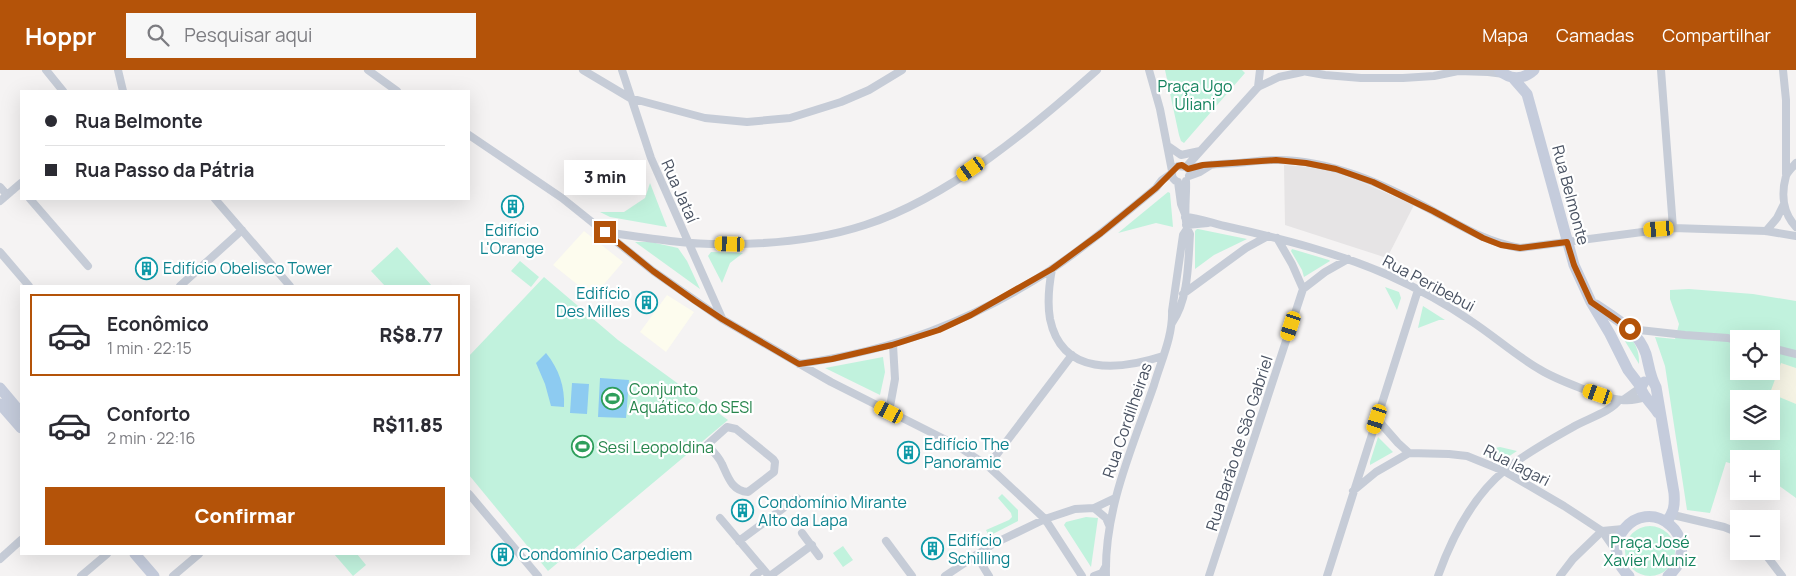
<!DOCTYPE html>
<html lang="pt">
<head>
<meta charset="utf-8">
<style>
	body { margin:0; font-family:Manrope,sans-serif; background:#f7f7f7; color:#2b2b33; height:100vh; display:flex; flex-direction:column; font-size:19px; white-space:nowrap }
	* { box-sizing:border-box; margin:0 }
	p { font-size:16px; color:#7c7c81 }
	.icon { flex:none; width:28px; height:28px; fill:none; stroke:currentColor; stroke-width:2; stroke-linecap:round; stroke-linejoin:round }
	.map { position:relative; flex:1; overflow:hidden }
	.sheet { position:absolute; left:20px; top:215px; width:450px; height:270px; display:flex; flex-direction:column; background:#fff; border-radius:0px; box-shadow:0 5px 20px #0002 }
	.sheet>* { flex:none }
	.guide { position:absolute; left:20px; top:20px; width:450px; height:110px; border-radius:0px; box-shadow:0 5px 20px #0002; display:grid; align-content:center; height:110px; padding:0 25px; background:#fff }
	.controls { position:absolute; left:1730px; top:260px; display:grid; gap:10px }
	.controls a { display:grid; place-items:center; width:50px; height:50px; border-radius:0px; background:#fff; box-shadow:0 5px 20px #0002; font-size:25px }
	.end { position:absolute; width:22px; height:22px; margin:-11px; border:6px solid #b45309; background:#fff; box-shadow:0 0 0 2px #fff }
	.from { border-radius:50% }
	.bubble { position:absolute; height:35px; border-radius:0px; background:#fff; box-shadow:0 5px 20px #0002; font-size:16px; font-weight:800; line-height:35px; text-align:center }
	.car { position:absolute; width:15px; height:30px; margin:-15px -8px; border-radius:6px; box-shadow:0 0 4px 1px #0007; background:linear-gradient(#f5c518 24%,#345 0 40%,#f5c518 0 76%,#345 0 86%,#f5c518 0) }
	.guide b { display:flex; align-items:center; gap:18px; height:48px; font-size:19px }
	.guide b+b { border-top:1px solid #e1e1e2 }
	.guide i { width:12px; height:12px; background:#2b2b33 }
	ul { padding:9px 0 0; list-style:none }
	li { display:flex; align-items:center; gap:15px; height:82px; margin:0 10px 8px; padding:0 15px; border:2px solid transparent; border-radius:0px }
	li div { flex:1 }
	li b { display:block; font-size:19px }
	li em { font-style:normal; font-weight:800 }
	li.current { border-color:#b45309 }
	li>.icon { width:45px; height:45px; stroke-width:1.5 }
	.primary-button { display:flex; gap:10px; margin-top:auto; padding:10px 25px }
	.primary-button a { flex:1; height:58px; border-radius:0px; background:#b45309; color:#fff; font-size:20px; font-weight:800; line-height:58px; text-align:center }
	header { display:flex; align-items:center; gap:30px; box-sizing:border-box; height:70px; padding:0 25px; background:#b45309; color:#fff }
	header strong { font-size:24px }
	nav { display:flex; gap:28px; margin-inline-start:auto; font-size:18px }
	.search { width:350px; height:45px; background:#f7f7f7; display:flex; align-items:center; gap:12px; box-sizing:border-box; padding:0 18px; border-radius:0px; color:#7c7c81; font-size:19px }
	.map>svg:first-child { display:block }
	.commercial { fill:#fdfcee }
	.education { fill:#e6e4e5 }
	.green { fill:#c1f2dd; fill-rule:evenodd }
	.sand { fill:#f5f3e4 }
	.water { fill:#8dcbf1 }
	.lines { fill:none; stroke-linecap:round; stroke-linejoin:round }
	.minor { stroke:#c6ccd7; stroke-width:8 }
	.secondary { stroke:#c5ccdc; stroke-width:11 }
	.route { stroke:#b45309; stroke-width:6 }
	.labels { text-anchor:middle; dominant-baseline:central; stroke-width:4.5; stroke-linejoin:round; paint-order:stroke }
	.park-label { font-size:16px; fill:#14835e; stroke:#fff }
	.street-label { font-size:16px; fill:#495262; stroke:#fff }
	.culture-label { font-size:16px; fill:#0d838f; stroke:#fff; text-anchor:start }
	.leisure-label { font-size:16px; fill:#27864d; stroke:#fff; text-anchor:start }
</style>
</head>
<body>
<header>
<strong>Hoppr</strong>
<div class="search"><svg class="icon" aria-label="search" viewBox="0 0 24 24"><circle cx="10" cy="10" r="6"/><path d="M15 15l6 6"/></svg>Pesquisar aqui</div>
<nav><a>Mapa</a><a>Camadas</a><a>Compartilhar</a></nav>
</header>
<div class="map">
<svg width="1796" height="506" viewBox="0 0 1796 506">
	<rect width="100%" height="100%" fill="#f5f3f3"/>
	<path class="commercial" d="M584,161L623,192L593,227L553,195Z
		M667,225L694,242L666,282L640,262Z"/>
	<path class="education" d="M1284,95L1321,98L1357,110L1414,135L1387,188L1285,155Z"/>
	<path class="green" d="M1165,0H1242L1245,3L1184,73L1181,71L1179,65Z
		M650,113L667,157L610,147L600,142H624L645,128Z
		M1168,122L1170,123L1173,157L1156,153L1118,163Z
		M1197,159H1198L1247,169L1214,185L1195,199V161Z
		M635,172H651L678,178L687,191L700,219Z
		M397,177L432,216H385L371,201Z
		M1292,179L1329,190L1330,191L1304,207L1302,200L1291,181Z
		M711,182L743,183L730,193L722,213L708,186Z
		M520,191L539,207L531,217L511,201Z
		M544,207L618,270L728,350L548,501L469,405V286Z
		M1385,217L1399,222L1401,228L1397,240Z
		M1689,219L1753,224L1796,231V428L1771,410V389H1739V396L1726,392L1710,443L1687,440L1665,296L1655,267L1675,269L1679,254L1670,229V220ZM1739,269H1771V301H1739ZM1739,329H1771V361H1739Z
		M1423,236L1445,250H1439L1418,258Z
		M1618,257C1632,266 1640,278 1639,294L1617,258Z
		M883,287L885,302L880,325L825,298Z
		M1378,367L1393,382L1370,395V392Z
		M1500,377L1517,381C1501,392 1498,391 1481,384L1489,379Z
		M1002,424L1018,440V451L989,466L986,460L1009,450L1012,447L1011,443L998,428Z
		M1086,447L1098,448L1091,497L1064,455L1066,452Z
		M1625 481a25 25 0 1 1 50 0a25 25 0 1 1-50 0Z
		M843,476L853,490L843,497L833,483Z
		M334,484H357L366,495L353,506Z"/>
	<path class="sand" d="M1781,293L1796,298V334L1770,323Z"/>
	<path class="water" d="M546,283C559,299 565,317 564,337L551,336L545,314L536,293Z
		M600,308L629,310L626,348L598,347Z
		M572,313L589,314L587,344L570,343Z"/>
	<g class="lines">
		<path class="minor" d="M46,0L63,21
			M118,0L123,21
			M368,0L397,21
			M583,0L630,28L705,48L747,52L790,48L841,32L869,20L902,0
			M622,0L651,88L722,248
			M1149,0L1160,39L1172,101
			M1297,0L1325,5L1361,8H1403L1434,6L1458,1L1488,2L1504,4
			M1661,0L1673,158
			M1783,0L1786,30V104
			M1258,17L1260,0
			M469,65L562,128L653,201L722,249L831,312L956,375L988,396L1045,449L1082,506
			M1168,76L1181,85L1200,81
			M1796,93C1793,97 1787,102 1786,106C1781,124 1783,143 1796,157
			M1186,97L1258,17L1279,7L1302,2
			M1188,99C1203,94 1220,94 1237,93C1249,92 1262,90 1275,90C1330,89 1385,115 1433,141C1463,157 1486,172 1520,178L1673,158L1766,161L1796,166
			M1189,106L1200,102L1211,95
			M1178,112L1181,134L1185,144
			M1178,112C1170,109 1170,99 1178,96L1186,97
			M0,117L7,125
			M30,129L88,196
			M215,129L290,216
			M0,131L21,113
			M1185,147C1200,148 1214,154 1229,157C1283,169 1338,183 1388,205C1417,218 1445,233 1471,251C1494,266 1515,285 1539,299C1555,309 1573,315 1591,322C1609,328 1626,334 1645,327
			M1186,155L1208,153
			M1766,161L1777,148L1784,134
			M605,162C647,168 688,175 730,174C775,174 822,169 865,155C948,128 1032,58 1097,0
			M0,182L29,216
			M1052,199C1049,215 1047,232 1050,249C1062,307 1120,300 1163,286
			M180,216L242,160
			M1303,219L1325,202L1348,189
			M1183,224L1246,178L1268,166
			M1172,253C1189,228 1188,193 1190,164C1182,151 1187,127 1186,111
			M1630,259L1685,265L1728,268L1739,271
			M1771,278L1796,284
			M799,294C894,280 971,252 1052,199C1088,175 1122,146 1156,118L1162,110L1172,103
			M1623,330L1640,318
			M889,342L895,309L893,275
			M1377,349L1398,373L1409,383L1449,384L1467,386L1504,401L1564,436L1602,461L1616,481
			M727,357L736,359L773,389L775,392L774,402L748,422C732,421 728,407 722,394C719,387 712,380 707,375Z
			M988,396L1072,285
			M1353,421L1376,402L1409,383
			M469,424L538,506
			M1094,438L1106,448L1109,455
			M1673,445L1724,457L1739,463
			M720,448L769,506
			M1602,461L1623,459
			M802,463L819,486
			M739,471L797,428
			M886,471L912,506
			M1763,481L1782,506
			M976,485L989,506
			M0,489L21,470
			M81,506L107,484
			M173,506L199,484
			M754,506L763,499
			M770,506L812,475
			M945,506L993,474L1045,449L1075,439L1094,438L1115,428
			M1094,506L1102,503L1106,496
			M1106,506C1104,439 1133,376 1154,315C1161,291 1173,266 1172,241L1183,165L1187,159
			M1209,506L1303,219L1292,194L1277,168
			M1327,506L1418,220
			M1438,506C1452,467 1472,427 1505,400C1526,383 1550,370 1573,357C1586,349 1611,342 1619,330
			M1560,506L1573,489L1602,461"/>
		<path class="secondary" d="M1499,0C1510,10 1523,10 1534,0
			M1513,8L1527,24L1574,195L1591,232L1610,264L1628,300L1641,317
			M1596,235C1615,248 1638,260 1646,284C1649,295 1650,307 1656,317L1674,423C1675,435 1674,443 1666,452
			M1644,312L1641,317C1641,324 1653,335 1658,343
			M0,318L21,343
			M0,334L21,358
			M135,484L154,506
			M1629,506C1595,475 1638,427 1670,455C1676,460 1680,467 1681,475C1683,488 1678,498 1668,506"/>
	</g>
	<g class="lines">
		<path class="route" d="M605,162L653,201L695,231L722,249L799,294L832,289L892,275L939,260L971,245L1052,199L1101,163L1156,118L1178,96L1182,95L1188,99L1203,95L1276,90L1306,93L1336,99L1373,112L1433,141L1483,168L1501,175L1520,178L1567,172L1574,195L1591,232L1630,259"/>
	</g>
	<defs>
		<symbol id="building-ring" viewBox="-11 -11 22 22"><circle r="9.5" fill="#fff" stroke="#0f9aa8" stroke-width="1.5"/><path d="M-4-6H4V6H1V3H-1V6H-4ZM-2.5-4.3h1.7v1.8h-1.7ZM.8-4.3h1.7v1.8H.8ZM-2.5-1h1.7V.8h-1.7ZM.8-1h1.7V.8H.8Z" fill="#0f9aa8"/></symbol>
		<symbol id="stadium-ring" viewBox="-11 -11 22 22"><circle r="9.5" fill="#fff" stroke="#2e9e5b" stroke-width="1.5"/><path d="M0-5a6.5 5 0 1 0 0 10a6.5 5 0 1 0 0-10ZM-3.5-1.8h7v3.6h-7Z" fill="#2e9e5b"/></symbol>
	</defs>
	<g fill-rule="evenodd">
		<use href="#building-ring" x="500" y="124" width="25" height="25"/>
		<use href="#building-ring" x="134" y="186" width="25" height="25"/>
		<use href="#building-ring" x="634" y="220" width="25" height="25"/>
		<use href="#stadium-ring" x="600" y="316" width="25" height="25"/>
		<use href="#stadium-ring" x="570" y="364" width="25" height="25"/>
		<use href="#building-ring" x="896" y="370" width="25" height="25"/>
		<use href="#building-ring" x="730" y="428" width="25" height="25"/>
		<use href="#building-ring" x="920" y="466" width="25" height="25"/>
		<use href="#building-ring" x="490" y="472" width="25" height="25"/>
	</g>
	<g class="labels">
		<g class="park-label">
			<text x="1195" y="16">Praça Ugo<tspan x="1195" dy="18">Uliani</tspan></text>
			<text x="1650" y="472">Praça José<tspan x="1650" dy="18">Xavier Muniz</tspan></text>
		</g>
		<g class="street-label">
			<text transform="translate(680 121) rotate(66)">Rua Jataí</text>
			<text transform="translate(1571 125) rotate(75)">Rua Belmonte</text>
			<text transform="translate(1429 213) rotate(28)">Rua Peribebui</text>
			<text transform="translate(1127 350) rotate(-71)">Rua Cordilheiras</text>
			<text transform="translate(1239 373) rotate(-72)">Rua Barão de São Gabriel</text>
			<text transform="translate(1517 395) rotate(27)">Rua Iagari</text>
		</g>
		<g class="culture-label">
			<text x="512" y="160" text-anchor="middle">Edifício<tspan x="512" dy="18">L'Orange</tspan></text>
			<text x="163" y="198">Edifício Obelisco Tower</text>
			<text x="630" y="223" text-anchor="end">Edifício<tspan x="630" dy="18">Des Milles</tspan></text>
			<text x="924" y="374">Edifício The<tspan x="924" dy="18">Panoramic</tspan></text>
			<text x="758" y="432">Condomínio Mirante<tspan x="758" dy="18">Alto da Lapa</tspan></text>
			<text x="948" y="470">Edifício<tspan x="948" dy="18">Schilling</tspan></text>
			<text x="519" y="484">Condomínio Carpediem</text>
		</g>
		<g class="leisure-label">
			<text x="629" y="319">Conjunto<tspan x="629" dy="18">Aquático do SESI</tspan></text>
			<text x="598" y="377">Sesi Leopoldina</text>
		</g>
	</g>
</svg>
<div class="controls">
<a><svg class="icon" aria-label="locate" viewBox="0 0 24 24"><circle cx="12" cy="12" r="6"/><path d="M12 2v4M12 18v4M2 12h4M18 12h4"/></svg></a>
<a><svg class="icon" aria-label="layers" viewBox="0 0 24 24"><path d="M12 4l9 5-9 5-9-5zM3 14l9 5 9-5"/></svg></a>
<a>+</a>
<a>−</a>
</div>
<i class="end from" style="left:1630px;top:259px"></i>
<i class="end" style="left:605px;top:162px"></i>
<div class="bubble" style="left:564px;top:90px;width:82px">3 min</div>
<i class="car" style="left:971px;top:99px;rotate:235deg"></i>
<i class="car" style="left:1659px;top:159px;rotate:265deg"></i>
<i class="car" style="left:730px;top:174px;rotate:272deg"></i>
<i class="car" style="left:1291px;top:256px;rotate:198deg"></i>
<i class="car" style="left:1598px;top:324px;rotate:289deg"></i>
<i class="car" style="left:889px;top:342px;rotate:297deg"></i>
<i class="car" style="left:1377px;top:349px;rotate:198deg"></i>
<div class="guide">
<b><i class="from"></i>Rua Belmonte</b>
<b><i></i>Rua Passo da Pátria</b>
</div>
<section class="sheet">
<ul>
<li class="current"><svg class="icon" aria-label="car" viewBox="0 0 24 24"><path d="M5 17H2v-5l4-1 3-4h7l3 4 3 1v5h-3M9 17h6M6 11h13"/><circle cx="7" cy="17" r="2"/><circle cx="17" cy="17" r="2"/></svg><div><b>Econômico</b><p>1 min · 22:15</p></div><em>R$8.77</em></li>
<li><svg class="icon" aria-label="car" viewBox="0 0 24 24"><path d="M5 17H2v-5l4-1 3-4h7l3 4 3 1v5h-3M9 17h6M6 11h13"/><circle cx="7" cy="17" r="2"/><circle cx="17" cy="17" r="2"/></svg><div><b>Conforto</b><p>2 min · 22:16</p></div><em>R$11.85</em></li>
</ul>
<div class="primary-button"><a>Confirmar</a></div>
</section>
</div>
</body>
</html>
